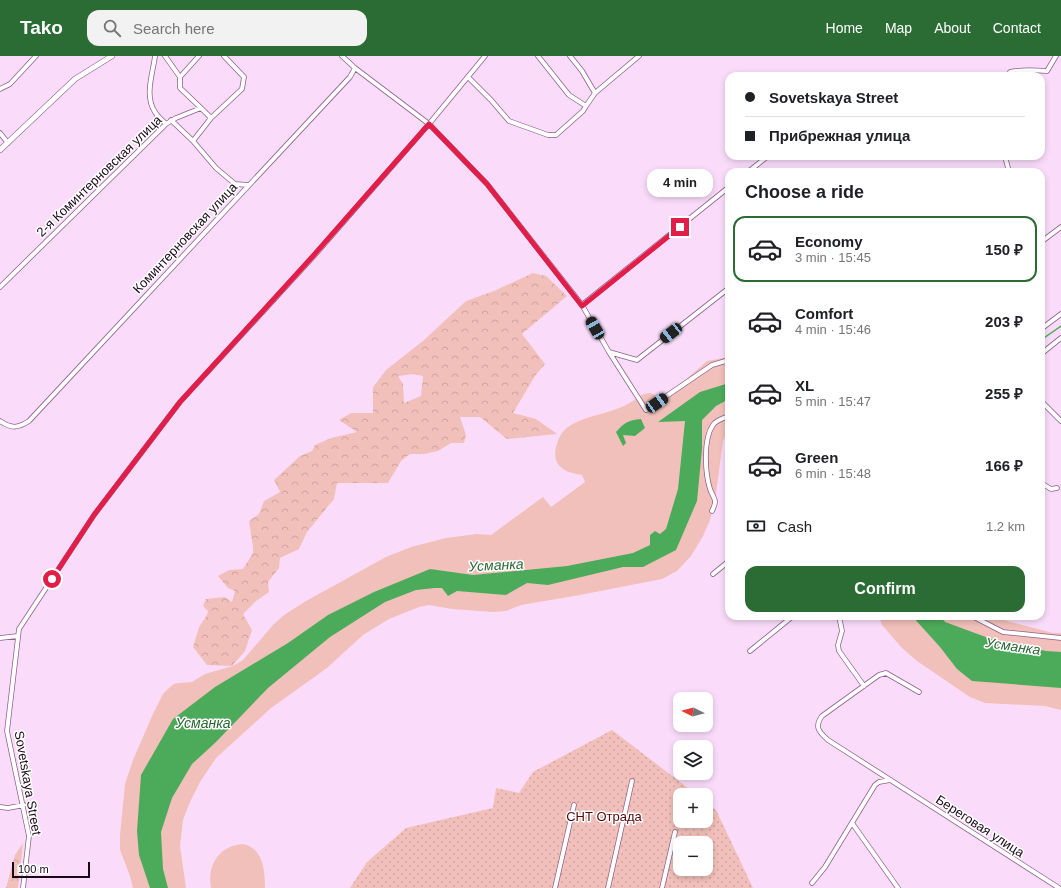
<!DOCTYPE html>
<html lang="en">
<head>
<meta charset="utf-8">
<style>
	body { margin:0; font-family:Helvetica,sans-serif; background:#f2f2f2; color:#202124; height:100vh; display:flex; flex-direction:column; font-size:15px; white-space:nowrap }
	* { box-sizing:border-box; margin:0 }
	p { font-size:13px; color:#757577 }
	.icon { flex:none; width:22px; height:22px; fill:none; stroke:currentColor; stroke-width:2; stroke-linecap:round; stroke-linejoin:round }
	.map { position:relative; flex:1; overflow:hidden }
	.side { position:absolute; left:725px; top:112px; width:320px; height:452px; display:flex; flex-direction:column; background:#fff; border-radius:12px; box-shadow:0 2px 6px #0003 }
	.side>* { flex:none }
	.top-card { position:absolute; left:725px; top:16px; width:320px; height:88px; border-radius:12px; box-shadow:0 2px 6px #0003; display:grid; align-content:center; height:88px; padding:0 20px; background:#fff }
	.needle { width:26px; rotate:276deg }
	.controls { position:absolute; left:673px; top:636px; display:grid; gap:8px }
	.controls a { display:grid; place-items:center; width:40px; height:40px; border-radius:8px; background:#fff; box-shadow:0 2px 6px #0003; font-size:20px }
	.scale { position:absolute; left:12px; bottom:10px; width:78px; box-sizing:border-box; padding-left:4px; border:2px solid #190819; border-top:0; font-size:11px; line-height:14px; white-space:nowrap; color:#190819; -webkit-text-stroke:3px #fff; paint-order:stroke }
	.end { position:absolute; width:18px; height:18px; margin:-9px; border:5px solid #e11d48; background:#fff; box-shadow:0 0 0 2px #fff }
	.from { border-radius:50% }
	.bubble { position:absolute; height:28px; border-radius:12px; background:#fff; box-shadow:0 2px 6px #0003; font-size:13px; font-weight:700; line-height:28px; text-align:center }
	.car { position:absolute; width:12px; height:24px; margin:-12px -6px; border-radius:5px; box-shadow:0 0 3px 1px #0007; background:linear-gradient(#222 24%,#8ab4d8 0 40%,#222 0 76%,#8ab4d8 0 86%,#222 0) }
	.top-card b { display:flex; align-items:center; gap:14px; height:38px; font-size:15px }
	.top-card b+b { border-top:1px solid #e0e0e0 }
	.top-card i { width:10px; height:10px; background:#202124 }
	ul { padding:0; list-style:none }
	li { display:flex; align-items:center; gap:12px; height:66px; margin:0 8px 6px; padding:0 12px; border:2px solid transparent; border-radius:12px }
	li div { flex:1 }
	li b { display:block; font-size:15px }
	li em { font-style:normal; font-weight:700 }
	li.current { border-color:#2b6c35 }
	li>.icon { width:36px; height:36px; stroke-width:1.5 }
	h2 { padding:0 20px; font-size:18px; line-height:48px }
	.pay { display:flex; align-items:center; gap:10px; height:44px; padding:0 20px; font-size:15px }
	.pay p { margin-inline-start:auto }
	.primary-button { display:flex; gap:8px; margin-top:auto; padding:8px 20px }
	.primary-button a { flex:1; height:46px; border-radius:12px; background:#2b6c35; color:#fff; font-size:16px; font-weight:700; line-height:46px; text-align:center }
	header { display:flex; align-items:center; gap:24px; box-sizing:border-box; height:56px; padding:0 20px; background:#2b6c35; color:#fff }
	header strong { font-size:19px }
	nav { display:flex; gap:22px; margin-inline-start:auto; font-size:14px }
	.search { width:280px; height:36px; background:#f2f2f2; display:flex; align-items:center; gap:10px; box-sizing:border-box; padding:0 14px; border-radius:12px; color:#757577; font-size:15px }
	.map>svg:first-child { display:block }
	.forest { fill:url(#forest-crowns); fill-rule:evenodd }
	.park { fill:#f2c0ba }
	.garden { fill:url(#garden-dots); fill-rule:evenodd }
	.water { fill:#4cab5a }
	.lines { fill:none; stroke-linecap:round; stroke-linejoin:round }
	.stream { stroke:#4cab5a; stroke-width:1.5 }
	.minor-casing { stroke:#8c5f8c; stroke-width:5.5 }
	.tertiary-casing { stroke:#8c5f8c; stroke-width:6 }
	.minor { stroke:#fff; stroke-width:4 }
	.tertiary { stroke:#fff; stroke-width:5 }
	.route { stroke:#e11d48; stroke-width:5 }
	.labels { text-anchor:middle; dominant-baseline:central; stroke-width:3; stroke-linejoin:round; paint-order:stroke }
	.street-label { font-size:13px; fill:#190819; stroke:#fff }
	.park-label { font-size:13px; fill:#540809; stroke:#fff }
	.water-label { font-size:14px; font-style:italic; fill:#286732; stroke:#fff }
</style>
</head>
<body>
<header>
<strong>Tako</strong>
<div class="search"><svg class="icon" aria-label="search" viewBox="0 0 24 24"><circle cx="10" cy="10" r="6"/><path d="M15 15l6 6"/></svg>Search here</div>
<nav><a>Home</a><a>Map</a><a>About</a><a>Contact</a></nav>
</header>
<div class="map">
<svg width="1061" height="832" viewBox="0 0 1061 832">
	<defs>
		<pattern id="forest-crowns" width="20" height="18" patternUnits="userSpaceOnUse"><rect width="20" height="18" fill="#f2c0ba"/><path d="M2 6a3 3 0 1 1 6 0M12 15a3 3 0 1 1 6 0" fill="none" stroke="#cfa49f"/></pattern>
		<pattern id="garden-dots" width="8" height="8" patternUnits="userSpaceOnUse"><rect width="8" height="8" fill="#f2c0ba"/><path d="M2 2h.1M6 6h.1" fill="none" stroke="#cfa49f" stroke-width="1.8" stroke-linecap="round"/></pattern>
	</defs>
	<rect width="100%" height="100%" fill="#fadcfa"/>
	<path class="forest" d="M533,217L546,220L567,240L522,278L545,308L535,320L513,357L536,363L557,378L507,383L480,361H460L466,379L464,387H451L438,395L424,398H410L401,405L388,427H337L334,443L307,476L299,493L280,502L279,512L268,526L269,536L256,545L243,558L252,574L245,595L232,610L207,609L193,591L199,571L207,559L208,555L203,550L206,543L225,541L232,546L235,535L228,532L218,520L229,514L243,513L253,497V491L249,465L259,458L264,445L280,436L274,424L300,400L312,395L315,389L331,382L357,376L339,364L351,357H373V331L386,314L424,284L466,245L494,235ZM414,318L423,320L421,340L404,347L403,328L398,320Z
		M23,787L18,832H6L15,799Z"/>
	<path class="park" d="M729,301V371L723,385L715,445L710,464L703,480L691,500L677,515L662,523L580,539L521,549L506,555L493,556L452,553L429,549L419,551L389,563L363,579L327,612L271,652L216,702L200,726L190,746L183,764L180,790L186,832H133L130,820L120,794V779L125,728L133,704L152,660L163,638L170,631L174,628L179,627L192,626L205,618L233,610L243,604L273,569L284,559L306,545L386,501L411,491L446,482L477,478L491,479L543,441L551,451L585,426L582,419C564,417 550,409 557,388C559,380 564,373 571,369C587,359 608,358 626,349C633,346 641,337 650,337C653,338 658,340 662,342L684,325L707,305Z
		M879,560H988L1053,577H1061V654L1045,650L985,647L970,641L917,605L902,592L882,569Z
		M243,788C263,792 265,814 265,832H211C207,810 218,790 243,788Z"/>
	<path class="garden" d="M612,674L697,739H680V765H706V746L716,754L753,832H350L367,806L406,772L493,752L496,732L519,737L533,716ZM680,787H706V813H680Z"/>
	<path class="water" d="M729,327V343L716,350L702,364V393L697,445L676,494L643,511H623L548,529L527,527L506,539L457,535L448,540L442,532H435L416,534L385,546L330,581L268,632L215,687L192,708L172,742L161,776L163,813L168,832H150L139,799L137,775L141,719L173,663L215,631L288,587L328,559L374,536L430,513L473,519L567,510L633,497L650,489V479L655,475L660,478L666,473L678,433L685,365L658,366L700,336Z
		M641,363L645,372L635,380L623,379L626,387L623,390L616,376C624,367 628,364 641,363Z
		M912,560H940L945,566L994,584L1046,595L1061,596V632L972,625L957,613L940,591Z"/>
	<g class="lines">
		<path class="stream" d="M1041,284L1061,270"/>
		<defs>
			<path id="minor" d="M155,0C153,17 144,40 155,56C157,60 162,64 166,68
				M165,0L180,21V32L201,52
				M342,0L355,12L429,68L487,128L582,249L609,296L646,354L712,309L729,304
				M538,0L569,39L586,50L595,37L639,0
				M570,0L582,15L595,37
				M1010,20V16C1022,13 1035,14 1047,15L1056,0
				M180,21L199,0
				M468,21L491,44L509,65L548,79H556L583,55L586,50
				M0,33L10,28L36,0
				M171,64L193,85L216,112L235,128L248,129
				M0,77L8,87
				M193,85L211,62
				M1005,100L1009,116
				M748,116L768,100
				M1041,186L1061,171
				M0,231L166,68L176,62L201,52L211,62L242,33L244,21L224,0
				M582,249L729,131
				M1041,273L1061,258
				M609,296L637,304L729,232
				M1041,298L1061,282
				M1041,345L1061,365
				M0,365C12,373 18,372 29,365L350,21L355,12
				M1041,427L1051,433L1057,432
				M712,455C718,443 714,444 710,433C705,417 703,383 713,369C716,364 724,362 729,360
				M713,518L729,505
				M839,560L842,575L838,589L839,595L864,630
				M972,560L1003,576L1061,582
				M0,582L18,580
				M750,595L793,560
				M919,636L886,617L879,619L822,660C814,671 819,676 828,684L1059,832
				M0,751L8,752L24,749
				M852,767L898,832
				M812,827L825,811L875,729L879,726L890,724
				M23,832L29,780L7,675L19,573L94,459L180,346L313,201L429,68L485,0
				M555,832L574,749
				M608,832L632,725
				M662,832L675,776"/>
			<path id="tertiary" d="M0,94L75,23L112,0"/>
		</defs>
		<use href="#minor" class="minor-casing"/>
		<use href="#tertiary" class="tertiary-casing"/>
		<use href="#minor" class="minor"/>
		<use href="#tertiary" class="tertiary"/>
	</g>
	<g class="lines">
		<path class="route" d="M52,523L94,459L180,346L313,200L429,68L487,128L582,250L680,171"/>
	</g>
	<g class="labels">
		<g class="street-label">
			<text transform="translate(99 120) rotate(-44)">2-я Коминтерновская улица</text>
			<text transform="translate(185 182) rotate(-47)">Коминтерновская улица</text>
			<text transform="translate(28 727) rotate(80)">Sovetskaya Street</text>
			<text transform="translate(980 770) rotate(33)">Береговая улица</text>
		</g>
		<g class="park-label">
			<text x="604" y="760">СНТ Отрада</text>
		</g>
		<g class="water-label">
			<text transform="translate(496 509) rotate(-3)">Усманка</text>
			<text transform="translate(1013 590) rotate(8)">Усманка</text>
			<text x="203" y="667">Усманка</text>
		</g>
	</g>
</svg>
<div class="controls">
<a><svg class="needle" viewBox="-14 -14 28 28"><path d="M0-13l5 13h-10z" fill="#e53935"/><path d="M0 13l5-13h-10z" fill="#757577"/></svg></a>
<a><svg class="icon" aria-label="layers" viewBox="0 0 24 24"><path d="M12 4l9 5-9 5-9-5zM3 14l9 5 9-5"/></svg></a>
<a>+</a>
<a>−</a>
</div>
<div class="scale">100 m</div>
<i class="end from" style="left:52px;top:523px"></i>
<i class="end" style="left:680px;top:171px"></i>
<div class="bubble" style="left:647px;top:113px;width:66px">4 min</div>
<i class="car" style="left:595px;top:272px;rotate:330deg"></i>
<i class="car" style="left:671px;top:277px;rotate:232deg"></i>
<i class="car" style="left:657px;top:347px;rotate:55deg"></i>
<div class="top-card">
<b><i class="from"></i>Sovetskaya Street</b>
<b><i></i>Прибрежная улица</b>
</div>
<section class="side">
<h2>Choose a ride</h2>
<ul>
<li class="current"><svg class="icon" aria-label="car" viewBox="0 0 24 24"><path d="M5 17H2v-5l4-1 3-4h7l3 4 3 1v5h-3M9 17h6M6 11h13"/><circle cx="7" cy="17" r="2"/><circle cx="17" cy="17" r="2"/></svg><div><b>Economy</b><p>3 min · 15:45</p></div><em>150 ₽</em></li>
<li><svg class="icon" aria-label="car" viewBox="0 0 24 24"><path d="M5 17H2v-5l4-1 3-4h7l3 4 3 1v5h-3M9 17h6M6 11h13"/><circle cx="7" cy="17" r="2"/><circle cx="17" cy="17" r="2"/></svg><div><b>Comfort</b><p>4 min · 15:46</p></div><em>203 ₽</em></li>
<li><svg class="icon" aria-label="car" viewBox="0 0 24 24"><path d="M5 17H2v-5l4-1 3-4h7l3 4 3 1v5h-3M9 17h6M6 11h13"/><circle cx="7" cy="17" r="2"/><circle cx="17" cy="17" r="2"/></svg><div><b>XL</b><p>5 min · 15:47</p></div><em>255 ₽</em></li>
<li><svg class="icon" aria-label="car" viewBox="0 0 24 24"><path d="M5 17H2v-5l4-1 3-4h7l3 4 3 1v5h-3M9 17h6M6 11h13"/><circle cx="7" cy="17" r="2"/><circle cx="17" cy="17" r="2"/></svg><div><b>Green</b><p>6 min · 15:48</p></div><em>166 ₽</em></li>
</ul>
<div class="pay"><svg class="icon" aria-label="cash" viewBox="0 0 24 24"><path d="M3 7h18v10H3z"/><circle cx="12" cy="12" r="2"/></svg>Cash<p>1.2 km</p></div>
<div class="primary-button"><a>Confirm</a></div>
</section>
</div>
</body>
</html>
